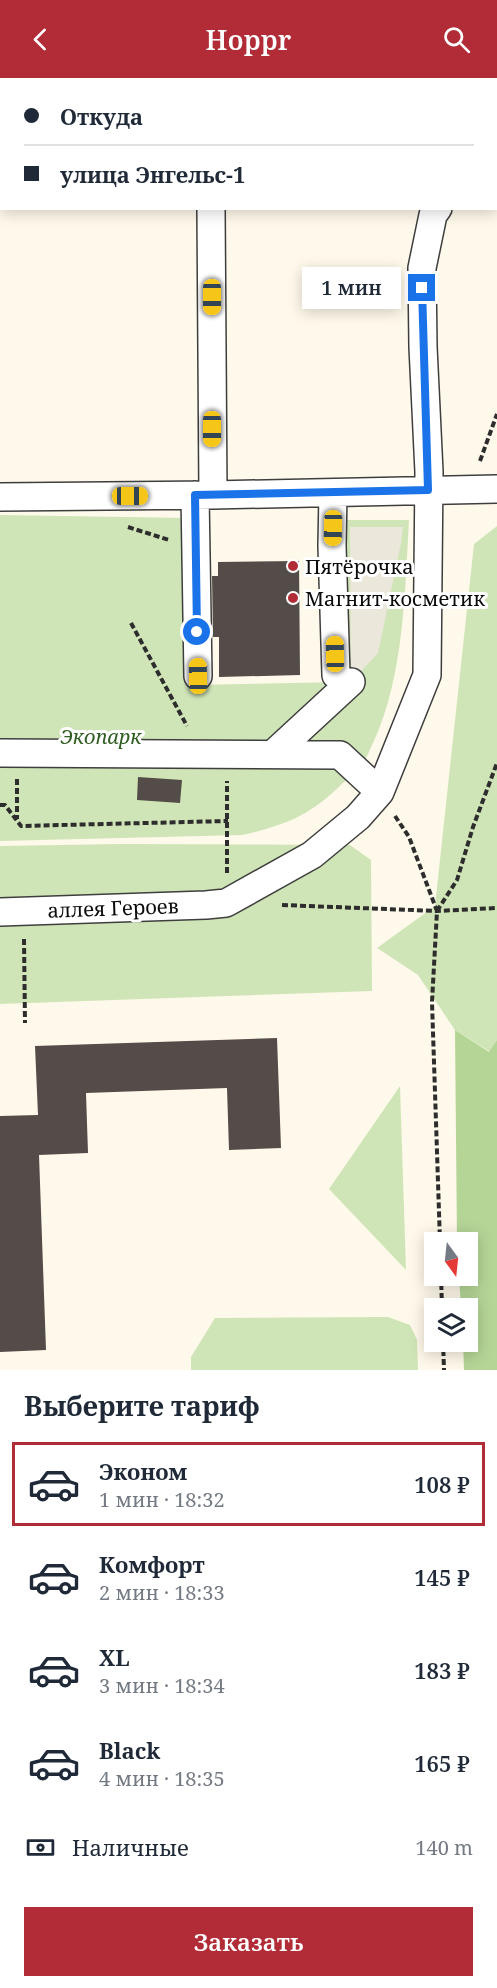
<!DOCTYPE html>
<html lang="ru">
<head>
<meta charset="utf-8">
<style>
	body { margin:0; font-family:"Noto Serif",serif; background:#f2f2f3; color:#1f2937; height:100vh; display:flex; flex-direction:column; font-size:22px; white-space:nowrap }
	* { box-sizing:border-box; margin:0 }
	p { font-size:20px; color:#747a83 }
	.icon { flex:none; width:33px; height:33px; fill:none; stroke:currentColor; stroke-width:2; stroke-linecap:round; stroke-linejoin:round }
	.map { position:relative; height:1292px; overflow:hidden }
	.panel { display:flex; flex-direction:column; background:#fff; flex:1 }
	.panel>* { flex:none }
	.top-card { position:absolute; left:0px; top:0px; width:498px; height:132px; box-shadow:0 3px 15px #0003; display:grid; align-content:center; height:132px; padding:0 24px; background:#fff }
	.needle { width:39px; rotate:165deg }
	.controls { position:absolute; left:424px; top:1154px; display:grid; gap:12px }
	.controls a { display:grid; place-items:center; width:54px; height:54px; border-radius:0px; background:#fff; box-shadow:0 3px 15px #0003; font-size:30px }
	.end { position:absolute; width:27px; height:27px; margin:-14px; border:8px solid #1a73e8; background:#fff; box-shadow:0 0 0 3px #fff }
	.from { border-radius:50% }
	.bubble { position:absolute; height:42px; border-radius:0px; background:#fff; box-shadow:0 3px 15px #0003; font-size:20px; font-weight:600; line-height:42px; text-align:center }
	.car { position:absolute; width:18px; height:36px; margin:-18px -9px; border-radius:8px; box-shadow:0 0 4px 2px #0007; background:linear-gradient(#f5c518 24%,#345 0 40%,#f5c518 0 76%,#345 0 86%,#f5c518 0) }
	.top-card b { display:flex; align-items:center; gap:21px; height:57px; font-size:22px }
	.top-card b+b { border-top:2px solid #e0e1e3 }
	.top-card i { width:15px; height:15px; background:#1f2937 }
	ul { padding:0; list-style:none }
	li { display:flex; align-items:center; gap:18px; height:84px; margin:0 12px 9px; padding:0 12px; border:3px solid transparent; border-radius:0px }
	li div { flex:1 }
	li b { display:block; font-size:22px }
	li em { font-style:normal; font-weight:600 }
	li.selected { border-color:#b12c36 }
	li>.icon { width:54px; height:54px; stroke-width:1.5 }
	h2 { padding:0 24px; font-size:27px; line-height:72px }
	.pay { display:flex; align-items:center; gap:15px; height:66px; padding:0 24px; font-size:22px }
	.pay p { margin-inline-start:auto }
	.cta { display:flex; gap:12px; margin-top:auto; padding:12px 24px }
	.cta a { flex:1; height:69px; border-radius:0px; background:#b12c36; color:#fff; font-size:24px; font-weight:600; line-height:69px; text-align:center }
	header { display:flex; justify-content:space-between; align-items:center; height:78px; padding:0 24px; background:#b12c36; color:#fff; font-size:27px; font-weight:600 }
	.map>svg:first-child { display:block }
	.green { fill:#d0e5b7 }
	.forest { fill:#b5d597 }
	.plaza { fill:#ece7db }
	.building { fill:#534c48 }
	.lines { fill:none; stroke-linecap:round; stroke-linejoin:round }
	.minor-casing { stroke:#3e3e3e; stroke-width:30 }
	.path { stroke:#2d2d2d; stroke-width:4; stroke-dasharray:6 3; stroke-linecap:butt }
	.minor { stroke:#fff; stroke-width:27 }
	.route { stroke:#1a73e8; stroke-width:8 }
	.poi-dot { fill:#b12c36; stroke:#fff; stroke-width:2 }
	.labels { text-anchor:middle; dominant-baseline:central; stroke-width:6; stroke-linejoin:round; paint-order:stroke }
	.poi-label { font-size:20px; fill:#0b0b0b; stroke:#fff; text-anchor:start }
	.park-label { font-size:20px; font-style:italic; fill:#2f5e20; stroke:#fff }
	.street-label { font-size:20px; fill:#0b0b0b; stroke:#fff }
</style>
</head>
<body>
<header><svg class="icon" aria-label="back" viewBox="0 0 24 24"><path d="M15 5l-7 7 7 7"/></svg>Hoppr<svg class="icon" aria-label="search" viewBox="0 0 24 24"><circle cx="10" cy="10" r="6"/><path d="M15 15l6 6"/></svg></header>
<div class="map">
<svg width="497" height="1292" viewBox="0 0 497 1292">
	<rect width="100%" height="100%" fill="#fef9ea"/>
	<path class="green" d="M0,437L188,440L190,607L343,604L342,442H409C405,513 404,597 374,663C370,670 367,681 362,687C357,694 349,700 342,706C309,738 286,747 242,757L0,763Z
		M497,448V962L490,974L455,952L418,897L377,870L435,828L474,466Z
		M122,766L350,767L371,782L372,913L0,926V768Z
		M400,1008L406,1192L329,1111Z
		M388,1239L410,1247L417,1262L418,1292H191V1279L215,1240Z"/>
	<path class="forest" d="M455,952L489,974L497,962V1292H464L463,1263H468V1230H461L459,1197H468V1164H457Z"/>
	<path class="plaza" d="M350,449H403L401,465L378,575L351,604Z"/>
	<path class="building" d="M299,483L300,597L219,599V559H213L212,498H218V484Z
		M138,699L182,702L180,725L137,722Z
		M277,960L281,1070L229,1072L227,1010L86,1015L88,1075L39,1077L46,1272L0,1274V1038L38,1037L35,968Z"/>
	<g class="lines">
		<defs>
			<path id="minor" d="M496,63H497
				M0,67H2
				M211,130L213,417
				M333,415L332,468L336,597
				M195,417L198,598
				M0,419L213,417L497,411
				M0,675L340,677L380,714
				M273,676L351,604
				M0,834L206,827L226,825L312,777L358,739L380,714L427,597L429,394L423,269L422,190L433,137L438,130"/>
		</defs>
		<use href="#minor" class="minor-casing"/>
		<path class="path" d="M480,383L497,336
			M128,449L169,462
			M131,545L187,648
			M17,701V741
			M0,727H5L21,748L228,743
			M395,738L409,759L437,833L432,924L440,1164
			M227,795V703
			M282,827L437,833L497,830
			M437,833L457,802L473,749L497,685
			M24,861L25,945
			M441,1197L442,1230
			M443,1263L444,1292"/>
		<use href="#minor" class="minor"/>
	</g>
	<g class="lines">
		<path class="route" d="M197,554L195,417L428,412L422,210"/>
	</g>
	<g class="poi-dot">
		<circle cx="293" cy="488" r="6"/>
		<circle cx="293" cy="520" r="6"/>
	</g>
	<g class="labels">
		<g class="poi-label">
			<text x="305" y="488">Пятёрочка</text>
			<text x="305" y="520">Магнит-косметик</text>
		</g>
		<g class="park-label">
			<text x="101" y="658">Экопарк</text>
		</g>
		<g class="street-label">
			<text transform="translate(113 830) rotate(-2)">аллея Героев</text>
		</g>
	</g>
</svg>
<div class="controls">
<a><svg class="needle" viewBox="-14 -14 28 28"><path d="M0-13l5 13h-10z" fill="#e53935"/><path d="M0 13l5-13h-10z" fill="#747a83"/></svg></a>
<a><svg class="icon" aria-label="layers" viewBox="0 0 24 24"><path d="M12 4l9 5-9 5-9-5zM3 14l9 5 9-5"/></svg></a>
</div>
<i class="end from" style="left:197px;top:554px"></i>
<i class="end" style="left:422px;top:210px"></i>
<div class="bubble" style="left:302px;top:189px;width:99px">1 мин</div>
<i class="car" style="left:212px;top:219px;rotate:180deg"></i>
<i class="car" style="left:212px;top:351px;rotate:180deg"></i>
<i class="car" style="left:130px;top:418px;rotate:90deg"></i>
<i class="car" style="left:333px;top:450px;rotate:181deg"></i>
<i class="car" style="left:335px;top:576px;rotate:359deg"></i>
<i class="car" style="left:198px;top:598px;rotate:359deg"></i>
<div class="top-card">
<b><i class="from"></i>Откуда</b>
<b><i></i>улица Энгельс-1</b>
</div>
</div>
<section class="panel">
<h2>Выберите тариф</h2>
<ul>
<li class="selected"><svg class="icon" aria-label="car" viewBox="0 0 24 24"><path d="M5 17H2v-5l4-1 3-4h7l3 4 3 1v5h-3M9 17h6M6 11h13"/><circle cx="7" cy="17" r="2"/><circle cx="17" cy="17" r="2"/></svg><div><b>Эконом</b><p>1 мин · 18:32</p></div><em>108 ₽</em></li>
<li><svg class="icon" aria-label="car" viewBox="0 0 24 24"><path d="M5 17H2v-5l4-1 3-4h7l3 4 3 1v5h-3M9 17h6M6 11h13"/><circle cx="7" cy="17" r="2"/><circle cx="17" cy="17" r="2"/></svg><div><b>Комфорт</b><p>2 мин · 18:33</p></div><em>145 ₽</em></li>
<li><svg class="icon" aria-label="car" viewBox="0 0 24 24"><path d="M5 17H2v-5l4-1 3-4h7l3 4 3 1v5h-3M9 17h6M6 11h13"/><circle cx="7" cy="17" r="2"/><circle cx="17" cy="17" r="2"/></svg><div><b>XL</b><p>3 мин · 18:34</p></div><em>183 ₽</em></li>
<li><svg class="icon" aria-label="car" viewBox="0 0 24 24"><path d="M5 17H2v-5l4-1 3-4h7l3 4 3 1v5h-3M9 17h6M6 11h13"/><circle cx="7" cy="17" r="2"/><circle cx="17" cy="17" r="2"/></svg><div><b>Black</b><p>4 мин · 18:35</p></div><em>165 ₽</em></li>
</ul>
<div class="pay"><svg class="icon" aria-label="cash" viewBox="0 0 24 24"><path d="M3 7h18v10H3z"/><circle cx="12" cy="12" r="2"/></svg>Наличные<p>140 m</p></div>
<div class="cta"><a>Заказать</a></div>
</section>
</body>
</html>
